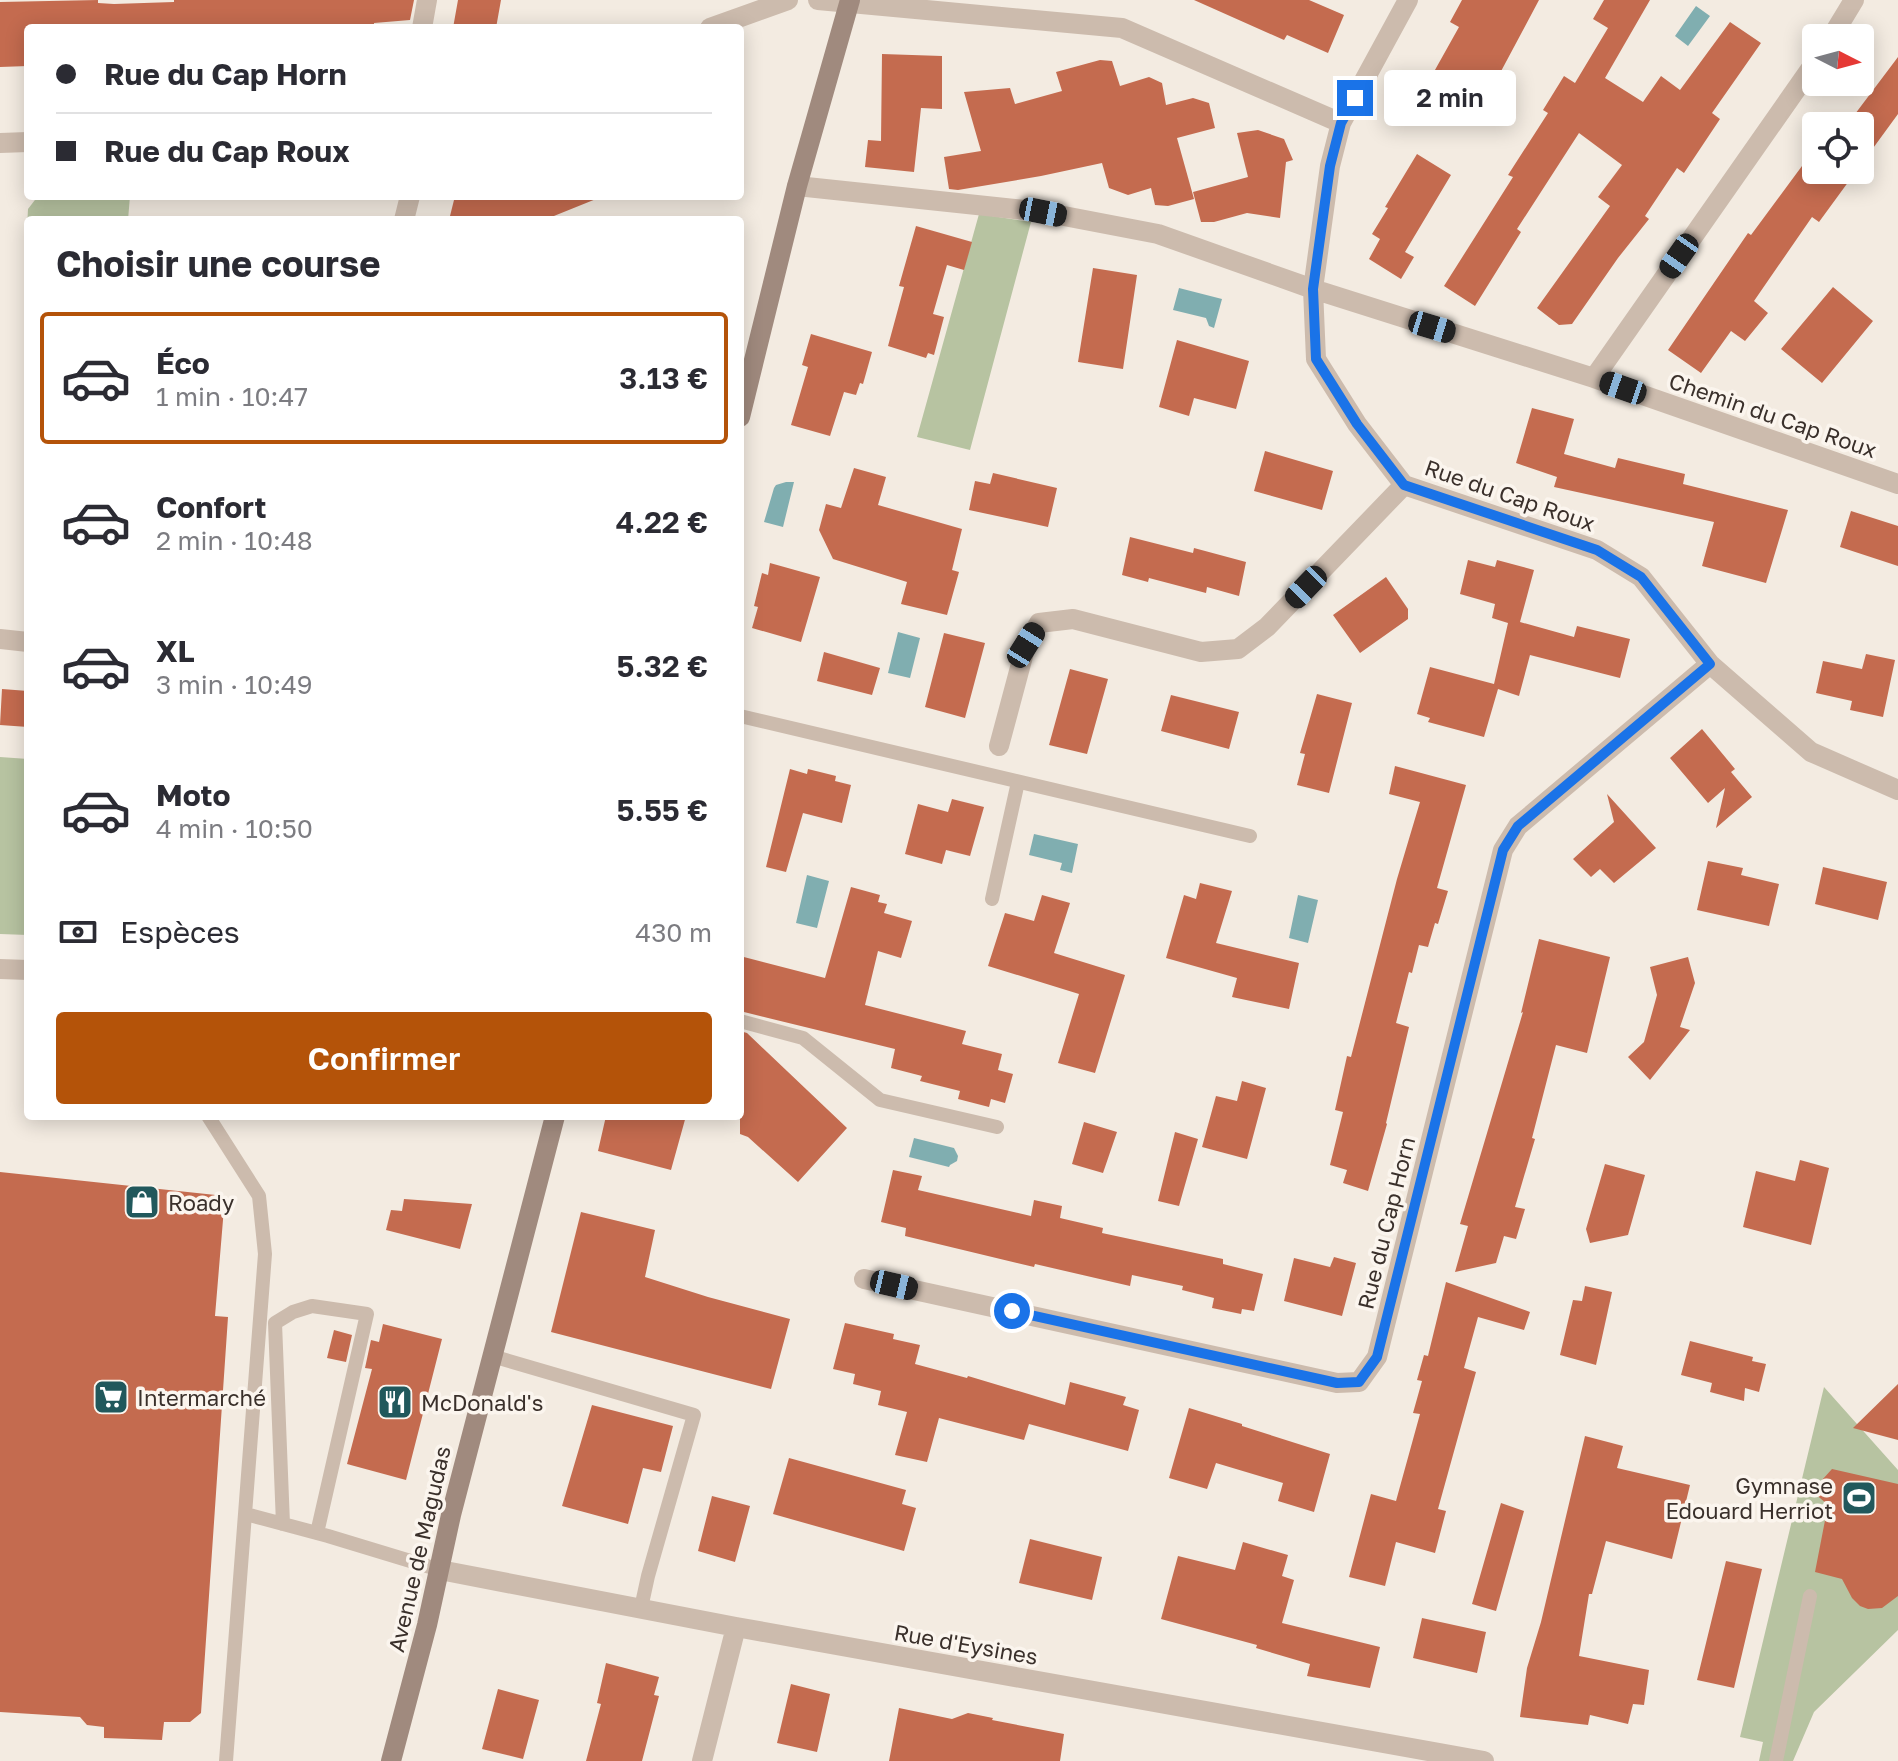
<!DOCTYPE html>
<html lang="fr">
<head>
<meta charset="utf-8">
<style>
	body { margin:0; font-family:"Golos Text",sans-serif; background:#f7f7f7; color:#2b2b33; height:100vh; display:flex; flex-direction:column; font-size:30px; white-space:nowrap }
	* { box-sizing:border-box; margin:0 }
	p { font-size:26px; color:#7c7c81 }
	.icon { flex:none; width:44px; height:44px; fill:none; stroke:currentColor; stroke-width:2; stroke-linecap:round; stroke-linejoin:round }
	.map { position:relative; flex:1; overflow:hidden }
	.sheet { position:absolute; left:24px; top:216px; width:720px; height:904px; display:flex; flex-direction:column; background:#fff; border-radius:8px; box-shadow:0 4px 20px #0003 }
	.sheet>* { flex:none }
	.banner { position:absolute; left:24px; top:24px; width:720px; height:176px; border-radius:8px; box-shadow:0 4px 20px #0003; display:grid; align-content:center; height:176px; padding:0 32px; background:#fff }
	.needle { width:52px; rotate:96deg }
	.controls { position:absolute; left:1802px; top:24px; display:grid; gap:16px }
	.controls a { display:grid; place-items:center; width:72px; height:72px; border-radius:8px; background:#fff; box-shadow:0 4px 20px #0003; font-size:40px }
	.end { position:absolute; width:36px; height:36px; margin:-18px; border:10px solid #1a73e8; background:#fff; box-shadow:0 0 0 4px #fff }
	.from { border-radius:50% }
	.bubble { position:absolute; height:56px; border-radius:8px; background:#fff; box-shadow:0 4px 20px #0003; font-size:26px; font-weight:600; line-height:56px; text-align:center }
	.car { position:absolute; width:24px; height:48px; margin:-24px -12px; border-radius:10px; box-shadow:0 0 6px 2px #0007; background:linear-gradient(#222 24%,#8ab4d8 0 40%,#222 0 76%,#8ab4d8 0 86%,#222 0) }
	.banner b { display:flex; align-items:center; gap:28px; height:76px; font-size:30px }
	.banner b+b { border-top:2px solid #e1e1e2 }
	.banner i { width:20px; height:20px; background:#2b2b33 }
	ul { padding:0; list-style:none }
	li { display:flex; align-items:center; gap:24px; height:132px; margin:0 16px 12px; padding:0 16px; border:4px solid transparent; border-radius:8px }
	li div { flex:1 }
	li b { display:block; font-size:30px }
	li em { font-style:normal; font-weight:600 }
	li.current { border-color:#b45309 }
	li>.icon { width:72px; height:72px; stroke-width:1.5 }
	h2 { padding:0 32px; font-size:36px; line-height:96px }
	.pay { display:flex; align-items:center; gap:20px; height:88px; padding:0 32px; font-size:30px }
	.pay p { margin-inline-start:auto }
	.primary-button { display:flex; gap:16px; margin-top:auto; padding:16px 32px }
	.primary-button a { flex:1; height:92px; border-radius:8px; background:#b45309; color:#fff; font-size:32px; font-weight:600; line-height:92px; text-align:center }
	.map>svg:first-child { display:block }
	.green { fill:#b7c3a1 }
	.water { fill:#80aeb0 }
	.building { fill:#c46b4f }
	.lines { fill:none; stroke-linecap:round; stroke-linejoin:round }
	.service { stroke:#ccbbad; stroke-width:14 }
	.minor { stroke:#ccbbad; stroke-width:20 }
	.tertiary { stroke:#ccbbad; stroke-width:20 }
	.secondary { stroke:#a08a7e; stroke-width:20 }
	.route { stroke:#1a73e8; stroke-width:10 }
	.labels { text-anchor:middle; dominant-baseline:central; stroke-width:7; stroke-linejoin:round; paint-order:stroke }
	.street-label { font-size:22px; fill:#3a302b; stroke:#fbf5ee }
	.poi-label { font-size:22px; fill:#3a302b; stroke:#fbf5ee; text-anchor:start }
</style>
</head>
<body>
<div class="map">
<svg width="1898" height="1761" viewBox="0 0 1898 1761">
	<rect width="100%" height="100%" fill="#f3ebe1"/>
	<path class="green" d="M38,196H130L128,220H28V285H24L28,209Z
		M979,214L1031,222L970,450L917,437Z
		M0,757L28,759V935L0,934Z
		M1824,1387L1898,1470V1630L1814,1712L1793,1761H1759L1763,1742L1740,1737Z"/>
	<path class="water" d="M1696,6L1710,16L1688,46L1675,36Z
		M1179,288L1222,299L1214,328L1209,326L1206,318L1173,310Z
		M786,482H794L783,527L764,522L774,488L776,485Z
		M898,632L920,638L910,678L888,673Z
		M1034,834L1078,844L1072,873L1060,870L1062,863L1029,855Z
		M807,875L829,881L817,928L796,923Z
		M1298,895L1318,900L1308,943L1289,938Z
		M914,1138L954,1148L958,1156L957,1161L950,1165L949,1167L909,1157Z"/>
	<path class="building" d="M98,0V3L114,4L174,2V0H414L410,20L374,23V28H162V26L115,24V27L111,28H28V66L0,67V2Z
		M458,0H501L496,28H453Z
		M1194,0H1309L1344,15L1328,53L1287,35L1284,40Z
		M1462,0H1539L1499,75L1503,77L1484,109L1451,90L1447,97L1426,86L1459,27L1450,22Z
		M1604,0H1650L1605,78L1643,102L1661,76L1680,90L1730,22L1761,43L1712,113L1720,119L1684,173L1677,168L1645,216L1649,219L1618,258L1572,324L1559,325L1537,308L1610,206L1598,197L1622,165L1579,133L1517,229L1521,232L1475,306L1444,286L1513,177L1508,175L1548,113L1543,110L1564,76L1575,83L1608,28L1593,19Z
		M882,54L942,56V109L921,108L914,172L865,167L868,140L881,141Z
		M1898,57V114L1860,166V126H1846Z
		M1100,60L1112,61L1120,86L1149,77L1162,83L1166,105L1193,98L1209,103L1215,128L1177,138L1194,199L1168,206L1155,205L1151,188L1128,195L1109,188L1102,163L1041,176L958,190L949,189L944,157L981,151L964,92L1010,88L1015,104L1062,91L1056,72Z
		M1258,130L1284,139L1293,160L1286,162L1280,218L1247,213L1214,222H1201L1193,192L1248,177L1237,133Z
		M1816,147V170H1857L1819,222L1812,217L1754,301L1768,313L1745,341L1731,331L1701,373L1668,350L1748,233L1751,235Z
		M1417,154L1451,175L1405,252L1414,257L1401,279L1369,259L1380,239L1372,234L1388,208L1385,207Z
		M455,196H600L601,197L544,220H449Z
		M916,226L972,242L964,270L947,265L933,314L944,317L934,355L928,353L926,358L888,346L904,287L899,286Z
		M1093,268L1137,275L1123,369L1078,362Z
		M1833,287L1873,321L1822,383L1781,349Z
		M811,334L872,352L863,384L860,383L856,395L844,392L830,436L791,425L808,367L802,365Z
		M1177,340L1249,361L1236,409L1194,398L1189,416L1159,407Z
		M1532,408L1574,419L1564,454L1615,468L1618,458L1685,474L1683,484L1788,510L1766,583L1702,566L1714,522L1554,487L1557,477L1516,463Z
		M1265,451L1333,471L1322,510L1254,491Z
		M854,468L886,477L878,505L962,529L952,570L959,572L947,615L901,604L907,582L833,559L819,530L826,504L841,508Z
		M993,473L1057,488L1048,527L969,510L975,481L990,484Z
		M1851,511L1898,526V566L1840,547Z
		M1130,537L1193,553L1194,548L1246,562L1239,596L1207,587L1206,593L1149,578L1148,582L1122,575Z
		M1468,560L1495,567L1497,560L1534,570L1520,622L1574,637L1577,626L1630,639L1620,678L1530,655L1519,696L1498,689L1484,737L1428,722L1430,718L1417,714L1430,667L1494,684L1508,623L1492,618L1495,604L1460,594Z
		M770,563L820,577L801,642L752,628L758,607L754,606L762,573L768,575Z
		M1386,577L1408,609V619L1360,653L1333,615Z
		M944,633L985,643L965,718L925,707Z
		M824,652L880,668L872,695L817,681Z
		M1866,654L1895,660L1883,717L1850,710L1852,701L1816,693L1823,661L1862,669Z
		M1070,669L1108,679L1087,754L1049,745Z
		M2,689L28,691V727L0,725Z
		M1317,694L1352,703L1329,793L1297,785L1305,754L1300,753Z
		M1171,695L1239,712L1229,749L1161,731Z
		M1702,729L1735,769L1731,772L1752,797L1716,828L1725,788L1708,803L1670,758Z
		M1395,766L1466,785L1437,888L1448,891L1438,924L1435,923L1428,947L1419,945L1412,973L1409,972L1396,1023L1409,1027L1386,1123L1387,1124L1368,1191L1343,1183L1347,1170L1330,1165L1343,1112L1335,1110L1347,1056L1351,1057L1397,879L1420,802L1389,794Z
		M790,769L807,774L808,769L836,776L835,781L851,785L842,823L803,813L786,872L766,867Z
		M1607,794L1656,848L1614,883L1600,869L1591,877L1573,859L1614,822Z
		M952,799L984,807L970,856L946,850L942,864L905,854L918,804L948,812Z
		M1708,861L1743,868L1741,875L1779,884L1769,926L1697,910Z
		M1823,867L1887,882L1878,920L1815,904Z
		M1200,883L1232,891L1216,943L1299,963L1289,1009L1232,997L1237,978L1166,958L1184,895L1196,899Z
		M851,887L880,895L878,902L887,904L884,913L912,921L901,958L878,951L865,1005L966,1031L962,1044L1002,1054L998,1070L1013,1074L1005,1103L991,1099L989,1107L958,1099L960,1091L920,1081L922,1076L891,1068L895,1049L740,1011V956L825,978Z
		M1042,895L1070,903L1054,953L1125,975L1095,1073L1058,1063L1079,994L988,966L1005,913L1034,921Z
		M1539,939L1610,957L1587,1053L1556,1045L1532,1138L1535,1139L1515,1207L1525,1209L1516,1239L1504,1236L1496,1263L1455,1272L1468,1226L1460,1224L1523,1012L1521,1013Z
		M1688,957L1695,983L1680,1027L1690,1030L1650,1080L1628,1057L1644,1042L1657,995L1650,967Z
		M740,1031L747,1033L847,1128L798,1182L748,1137L740,1134Z
		M1242,1081L1266,1088L1247,1159L1202,1147L1216,1096L1237,1101Z
		M606,1116H686L671,1170L598,1151Z
		M1084,1122L1117,1132L1103,1173L1072,1164Z
		M1175,1132L1198,1139L1179,1206L1158,1201Z
		M1800,1160L1829,1168L1811,1245L1743,1227L1756,1171L1795,1181Z
		M1605,1164L1645,1175L1628,1235L1590,1243L1586,1229Z
		M893,1170L922,1176L918,1190L1031,1216L1034,1200L1062,1206L1060,1218L1103,1228L1102,1233L1223,1259V1264L1263,1274L1254,1311L1242,1309L1241,1314L1212,1308L1214,1298L1182,1290L1183,1286L1132,1275L1130,1286L1035,1264L1034,1267L905,1236L906,1228L881,1222Z
		M0,1172L225,1196L215,1316L228,1317L201,1713L190,1722H164L162,1740L104,1738V1727L87,1725L80,1717L0,1712Z
		M404,1199L472,1204L460,1249L386,1230L391,1210L402,1211Z
		M581,1212L655,1230L645,1277L708,1297L790,1319L771,1389L551,1332Z
		M1334,1257L1356,1263L1342,1316L1284,1301L1294,1258L1330,1267Z
		M1446,1282L1530,1312L1524,1330L1478,1317L1464,1368L1476,1372L1438,1509L1446,1511L1435,1553L1396,1542L1385,1586L1349,1577L1371,1494L1396,1501L1420,1414L1413,1413L1422,1381L1417,1380L1424,1355L1428,1356Z
		M1585,1286L1612,1292L1596,1365L1560,1355L1573,1300L1582,1301Z
		M845,1323L894,1334L893,1339L920,1345L915,1364L967,1378L968,1376L1065,1405L1070,1382L1126,1397L1123,1405L1139,1410L1128,1451L1029,1424L1024,1440L939,1418L927,1462L895,1455L907,1412L878,1405L881,1391L853,1384L855,1374L833,1369Z
		M383,1324L442,1339L406,1480L347,1464L372,1369L365,1368L371,1340L379,1342Z
		M334,1330L352,1335L346,1362L327,1358Z
		M1690,1341L1753,1357L1752,1361L1766,1364L1759,1392L1745,1388L1744,1401L1710,1392L1712,1383L1681,1375Z
		M1898,1384V1440L1853,1428Z
		M592,1405L673,1426L661,1472L643,1468L628,1524L562,1506Z
		M1189,1408L1242,1424V1426L1330,1454L1314,1512L1278,1501L1283,1483L1216,1463L1207,1489L1169,1478Z
		M1585,1436L1623,1446L1617,1468L1690,1485L1672,1559L1606,1541L1592,1594H1589L1579,1656L1649,1670L1644,1705L1633,1704L1628,1724L1590,1715L1588,1725L1520,1717L1527,1668L1541,1622Z
		M789,1458L906,1490L902,1504L916,1508L904,1551L773,1514Z
		M1832,1469L1898,1484V1596L1882,1608L1868,1609L1860,1606L1852,1598L1842,1579L1815,1572L1828,1505L1812,1491Z
		M712,1496L750,1506L735,1562L698,1551Z
		M1501,1503L1524,1511L1496,1611L1472,1604Z
		M1030,1539L1102,1557L1092,1600L1019,1583Z
		M1243,1542L1288,1555L1282,1576L1294,1580L1282,1623L1380,1647L1370,1688L1307,1676L1310,1664L1256,1648L1257,1645L1161,1619L1178,1556L1235,1570Z
		M1726,1561L1762,1569L1734,1688L1697,1680Z
		M1422,1618L1486,1632L1477,1673L1413,1658Z
		M606,1663L659,1677L654,1695L659,1696L642,1761H586L601,1704L597,1703Z
		M791,1684L830,1694L817,1752L777,1743Z
		M498,1689L539,1700L523,1759L482,1749Z
		M899,1708L952,1719L968,1713L993,1718L992,1720L1064,1734L1060,1761H889Z"/>
	<g class="lines">
		<path class="service" d="M740,716L1250,836
			M992,899L1018,782
			M740,1021L803,1038L880,1100L997,1127
			M208,1116L259,1196L265,1254L226,1761
			M492,1356L694,1415L648,1576L641,1608
			M246,1514L328,1536L440,1570
			M283,1524L275,1323L293,1312L312,1306L367,1314L317,1533
			M1776,1761L1810,1596"/>
		<path class="minor" d="M818,0L1122,28L1341,123
			M1408,0L1341,123L1330,166L1313,289L1316,359L1357,424L1404,485L1597,550L1641,577L1710,664L1811,752L1898,790
			M422,28L427,0
			M710,28L788,0
			M1831,38L1854,0
			M0,143L28,142
			M797,186L1043,212L1158,234L1313,289L1594,378L1898,484
			M404,220L410,196
			M1594,378L1816,61
			M0,639L28,642
			M999,746L1026,645L1039,623L1073,619L1201,652L1238,649L1267,627L1404,485
			M864,1279L1337,1383L1359,1382L1377,1357L1503,850L1518,826L1710,664
			M440,1570L736,1627L1484,1761
			M702,1761L736,1627"/>
		<path class="tertiary" d="M0,969L28,970"/>
		<path class="secondary" d="M740,417L797,186L850,0
			M391,1761L427,1625L451,1515L555,1116"/>
	</g>
	<g class="lines">
		<path class="route" d="M1012,1311L1337,1383L1359,1382L1377,1357L1503,850L1518,826L1710,664L1641,577L1597,550L1404,485L1357,424L1316,359L1313,289L1330,166L1341,123L1355,98"/>
	</g>
	<defs>
		<symbol id="shop-square" viewBox="-11 -11 22 22"><rect x="-9" y="-9" width="18" height="18" rx="4" fill="#21585c" stroke="#fbf5ee"/><path d="M-5-2.5h2.3a2.7 3.5 0 0 1 5.4 0H5L5.5 6h-11ZM-1.5-2.5h3a1.5 2.3 0 0 0-3 0Z" fill="#fff"/></symbol>
		<symbol id="supermarket-square" viewBox="-11 -11 22 22"><rect x="-9" y="-9" width="18" height="18" rx="4" fill="#21585c" stroke="#fbf5ee"/><path d="M-6-5.5h2.5l.6 2H6L4.5 2H-2.5L-4.4-4H-6ZM-1.5 3.2a1.3 1.3 0 1 0 .1 0ZM3 3.2a1.3 1.3 0 1 0 .1 0Z" fill="#fff"/></symbol>
		<symbol id="restaurant-square" viewBox="-11 -11 22 22"><rect x="-9" y="-9" width="18" height="18" rx="4" fill="#21585c" stroke="#fbf5ee"/><path d="M-5-6h1v4h1v-4h1v4h1v-4h1v5L-1.5 .5V6h-2V.5L-5-1ZM5-6V6H3V1.5H1.5Q1.5-4 5-6Z" fill="#fff"/></symbol>
		<symbol id="stadium-square" viewBox="-11 -11 22 22"><rect x="-9" y="-9" width="18" height="18" rx="4" fill="#21585c" stroke="#fbf5ee"/><path d="M0-5a6.5 5 0 1 0 0 10a6.5 5 0 1 0 0-10ZM-3.5-1.8h7v3.6h-7Z" fill="#fff"/></symbol>
	</defs>
	<g fill-rule="evenodd">
		<use href="#shop-square" x="122" y="1182" width="40" height="40"/>
		<use href="#supermarket-square" x="91" y="1377" width="40" height="40"/>
		<use href="#restaurant-square" x="375" y="1382" width="40" height="40"/>
		<use href="#stadium-square" x="1839" y="1478" width="40" height="40"/>
	</g>
	<g class="labels">
		<g class="street-label">
			<text transform="translate(1773 415) rotate(19)">Chemin du Cap Roux</text>
			<text transform="translate(1510 495) rotate(19)">Rue du Cap Roux</text>
			<text transform="translate(1386 1223) rotate(-76)">Rue du Cap Horn</text>
			<text transform="translate(419 1549) rotate(-77)">Avenue de Magudas</text>
			<text transform="translate(966 1644) rotate(10)">Rue d'Eysines</text>
		</g>
		<g class="poi-label">
			<text x="168" y="1202">Roady</text>
			<text x="137" y="1397">Intermarché</text>
			<text x="421" y="1402">McDonald's</text>
			<text x="1833" y="1485" text-anchor="end">Gymnase<tspan x="1833" dy="25">Edouard Herriot</tspan></text>
		</g>
	</g>
</svg>
<div class="controls">
<a><svg class="needle" viewBox="-14 -14 28 28"><path d="M0-13l5 13h-10z" fill="#e53935"/><path d="M0 13l5-13h-10z" fill="#7c7c81"/></svg></a>
<a><svg class="icon" aria-label="locate" viewBox="0 0 24 24"><circle cx="12" cy="12" r="6"/><path d="M12 2v4M12 18v4M2 12h4M18 12h4"/></svg></a>
</div>
<i class="end from" style="left:1012px;top:1311px"></i>
<i class="end" style="left:1355px;top:98px"></i>
<div class="bubble" style="left:1384px;top:70px;width:132px">2 min</div>
<i class="car" style="left:1043px;top:212px;rotate:101deg"></i>
<i class="car" style="left:1679px;top:256px;rotate:215deg"></i>
<i class="car" style="left:1432px;top:327px;rotate:107deg"></i>
<i class="car" style="left:1623px;top:388px;rotate:289deg"></i>
<i class="car" style="left:1306px;top:587px;rotate:224deg"></i>
<i class="car" style="left:1026px;top:645px;rotate:32deg"></i>
<i class="car" style="left:894px;top:1285px;rotate:103deg"></i>
<div class="banner">
<b><i class="from"></i>Rue du Cap Horn</b>
<b><i></i>Rue du Cap Roux</b>
</div>
<section class="sheet">
<h2>Choisir une course</h2>
<ul>
<li class="current"><svg class="icon" aria-label="car" viewBox="0 0 24 24"><path d="M5 17H2v-5l4-1 3-4h7l3 4 3 1v5h-3M9 17h6M6 11h13"/><circle cx="7" cy="17" r="2"/><circle cx="17" cy="17" r="2"/></svg><div><b>Éco</b><p>1 min · 10:47</p></div><em>3.13 €</em></li>
<li><svg class="icon" aria-label="car" viewBox="0 0 24 24"><path d="M5 17H2v-5l4-1 3-4h7l3 4 3 1v5h-3M9 17h6M6 11h13"/><circle cx="7" cy="17" r="2"/><circle cx="17" cy="17" r="2"/></svg><div><b>Confort</b><p>2 min · 10:48</p></div><em>4.22 €</em></li>
<li><svg class="icon" aria-label="car" viewBox="0 0 24 24"><path d="M5 17H2v-5l4-1 3-4h7l3 4 3 1v5h-3M9 17h6M6 11h13"/><circle cx="7" cy="17" r="2"/><circle cx="17" cy="17" r="2"/></svg><div><b>XL</b><p>3 min · 10:49</p></div><em>5.32 €</em></li>
<li><svg class="icon" aria-label="car" viewBox="0 0 24 24"><path d="M5 17H2v-5l4-1 3-4h7l3 4 3 1v5h-3M9 17h6M6 11h13"/><circle cx="7" cy="17" r="2"/><circle cx="17" cy="17" r="2"/></svg><div><b>Moto</b><p>4 min · 10:50</p></div><em>5.55 €</em></li>
</ul>
<div class="pay"><svg class="icon" aria-label="cash" viewBox="0 0 24 24"><path d="M3 7h18v10H3z"/><circle cx="12" cy="12" r="2"/></svg>Espèces<p>430 m</p></div>
<div class="primary-button"><a>Confirmer</a></div>
</section>
</div>
</body>
</html>
